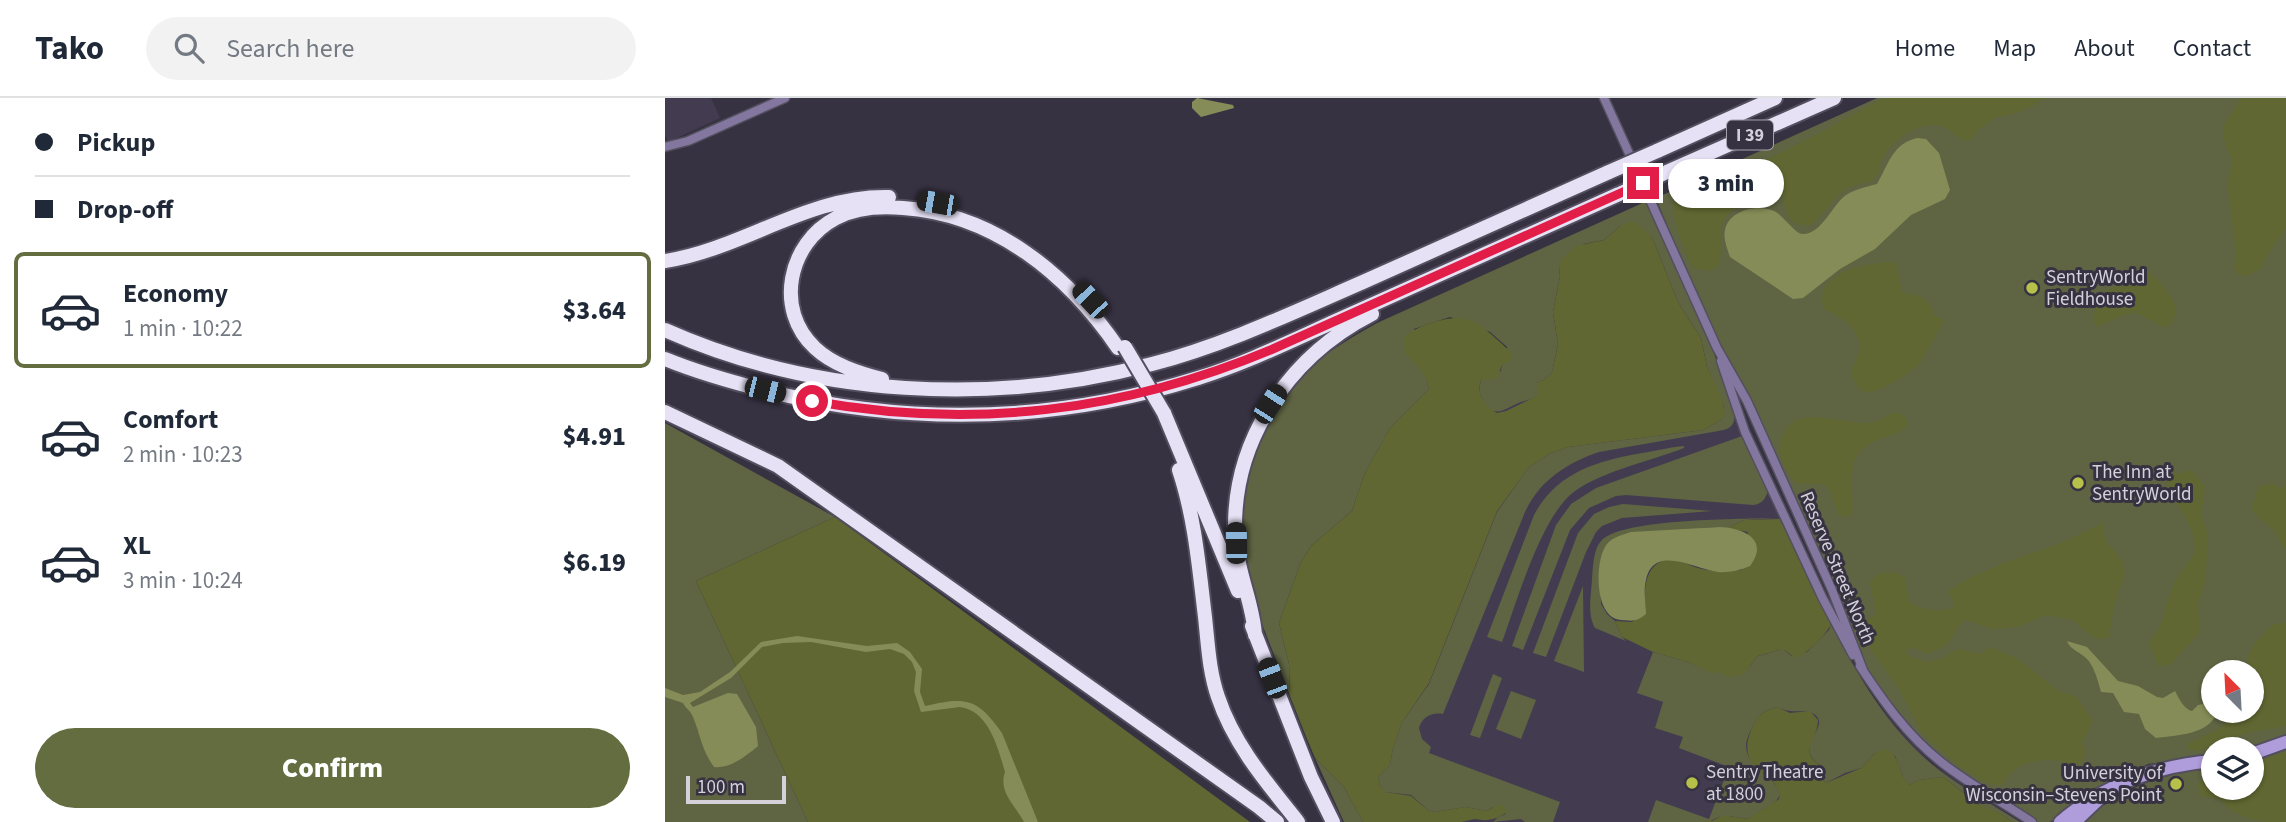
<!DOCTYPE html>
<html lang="en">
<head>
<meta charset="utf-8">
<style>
	body { margin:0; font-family:"Source Sans 3",sans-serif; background:#f2f2f3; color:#1f2937; height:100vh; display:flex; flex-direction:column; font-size:26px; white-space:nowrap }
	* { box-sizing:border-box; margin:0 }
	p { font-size:23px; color:#747a83 }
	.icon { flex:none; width:38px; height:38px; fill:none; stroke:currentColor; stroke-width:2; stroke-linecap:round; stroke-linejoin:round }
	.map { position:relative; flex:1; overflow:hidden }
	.drawer { display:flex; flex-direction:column; background:#fff; width:665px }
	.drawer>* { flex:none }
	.hud { display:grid; align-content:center; height:154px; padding:0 35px; background:#fff }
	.needle { width:46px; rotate:336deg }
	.buttons { position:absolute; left:1536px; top:562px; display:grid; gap:14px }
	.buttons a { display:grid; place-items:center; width:63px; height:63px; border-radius:50%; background:#fff; box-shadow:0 2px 5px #0004; font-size:35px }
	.scale { position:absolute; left:21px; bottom:18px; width:100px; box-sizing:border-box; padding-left:7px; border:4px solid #d4d1db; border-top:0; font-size:19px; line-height:24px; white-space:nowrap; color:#d4d1db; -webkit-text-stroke:5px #373242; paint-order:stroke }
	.end { position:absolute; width:32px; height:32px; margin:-16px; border:9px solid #e11d48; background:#fff; box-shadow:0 0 0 4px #fff }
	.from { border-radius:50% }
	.bubble { position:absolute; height:49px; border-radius:24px; background:#fff; box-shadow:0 2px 5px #0004; font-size:23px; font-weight:800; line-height:49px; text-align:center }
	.car { position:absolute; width:21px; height:42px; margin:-21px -10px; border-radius:9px; box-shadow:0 0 5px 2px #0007; background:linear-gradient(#222 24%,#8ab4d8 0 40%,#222 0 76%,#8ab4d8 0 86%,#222 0) }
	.hud b { display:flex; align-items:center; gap:24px; height:66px; font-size:26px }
	.hud b+b { border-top:2px solid #e0e1e3 }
	.hud i { width:18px; height:18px; background:#1f2937 }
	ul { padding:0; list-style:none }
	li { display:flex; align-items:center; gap:21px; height:116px; margin:0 14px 10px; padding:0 21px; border:4px solid transparent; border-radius:10px }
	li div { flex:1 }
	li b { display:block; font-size:26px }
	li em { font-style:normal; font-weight:800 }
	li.current { border-color:#636d3f }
	li>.icon { width:63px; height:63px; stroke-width:1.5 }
	.primary-button { display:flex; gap:14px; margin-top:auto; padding:14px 35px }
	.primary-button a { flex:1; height:80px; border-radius:42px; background:#636d3f; color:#fff; font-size:28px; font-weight:800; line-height:80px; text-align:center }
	header { display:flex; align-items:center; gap:42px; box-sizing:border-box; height:98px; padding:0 35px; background:#fff; border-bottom:2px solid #e0e1e3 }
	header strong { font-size:33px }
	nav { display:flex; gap:38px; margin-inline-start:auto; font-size:24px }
	.search { width:490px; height:63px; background:#f2f2f3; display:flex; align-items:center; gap:18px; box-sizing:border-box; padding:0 24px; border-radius:38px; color:#747a83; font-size:26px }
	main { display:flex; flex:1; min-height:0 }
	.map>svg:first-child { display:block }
	.built { fill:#433c51 }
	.green { fill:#5f6443; fill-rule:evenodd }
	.forest { fill:#616732 }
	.water { fill:#868c57 }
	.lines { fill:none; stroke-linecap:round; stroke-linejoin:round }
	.street-casing { stroke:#534f5e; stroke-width:11 }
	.secondary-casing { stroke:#534f5e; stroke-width:16 }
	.highway-casing { stroke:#534f5e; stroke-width:18 }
	.street { stroke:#83779f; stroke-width:8 }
	.secondary { stroke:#af9cdb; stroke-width:12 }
	.highway { stroke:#e6e1f5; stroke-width:14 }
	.highway-bridge-casing { stroke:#534f5e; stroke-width:18; stroke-linecap:butt }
	.highway-bridge { stroke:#e6e1f5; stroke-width:14 }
	.route { stroke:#e11d48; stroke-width:9 }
	.poi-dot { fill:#b6c149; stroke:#373242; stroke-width:2.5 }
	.labels { text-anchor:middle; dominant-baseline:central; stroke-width:6; stroke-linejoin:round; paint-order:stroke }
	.shield { fill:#373242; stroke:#a5a1ad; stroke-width:2 }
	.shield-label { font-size:18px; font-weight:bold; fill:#d4d1db }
	.poi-label { font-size:19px; fill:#d4d1db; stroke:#373242; text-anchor:start }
	.street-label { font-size:19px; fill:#d4d1db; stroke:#373242 }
</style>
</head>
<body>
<header>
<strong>Tako</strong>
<div class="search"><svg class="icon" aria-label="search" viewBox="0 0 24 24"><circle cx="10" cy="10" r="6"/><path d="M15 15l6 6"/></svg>Search here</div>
<nav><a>Home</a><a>Map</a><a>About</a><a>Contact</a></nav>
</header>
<main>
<section class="drawer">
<div class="hud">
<b><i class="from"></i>Pickup</b>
<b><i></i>Drop-off</b>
</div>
<ul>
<li class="current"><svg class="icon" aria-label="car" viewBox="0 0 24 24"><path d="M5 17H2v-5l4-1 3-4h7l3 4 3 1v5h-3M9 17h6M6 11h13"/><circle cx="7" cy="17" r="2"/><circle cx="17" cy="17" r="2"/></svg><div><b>Economy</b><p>1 min · 10:22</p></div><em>$3.64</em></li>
<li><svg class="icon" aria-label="car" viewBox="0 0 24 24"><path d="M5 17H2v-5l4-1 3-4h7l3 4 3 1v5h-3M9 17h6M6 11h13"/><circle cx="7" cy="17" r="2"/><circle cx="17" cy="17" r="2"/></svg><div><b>Comfort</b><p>2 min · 10:23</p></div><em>$4.91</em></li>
<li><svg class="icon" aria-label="car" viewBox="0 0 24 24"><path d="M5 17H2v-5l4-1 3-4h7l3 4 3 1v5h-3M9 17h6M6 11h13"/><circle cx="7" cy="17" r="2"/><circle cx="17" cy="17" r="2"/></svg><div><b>XL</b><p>3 min · 10:24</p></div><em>$6.19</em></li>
</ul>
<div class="primary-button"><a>Confirm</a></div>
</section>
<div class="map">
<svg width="1621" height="724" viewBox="0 0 1621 724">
	<rect width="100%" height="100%" fill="#373242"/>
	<path class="built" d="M0,0H46L55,20L3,44L0,37Z
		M710,230L1068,310L1156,506L1206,597L1234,632L1266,665L1355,724H682Z"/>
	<path class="green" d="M1212,0H1621V724H1416C1461,689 1492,676 1549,670V690H1587V656L1613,643L1579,651H1549V657L1483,666L1427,695L1385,724H1367L1277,664L1212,594L1094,329L1052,250L991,100ZM1549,574H1587V612H1549Z
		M982,103L1044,241L1068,310C1071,320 1070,329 1059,332L934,354C902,365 875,382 860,414L778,616C767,614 757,619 754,630L757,641L766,649L764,655L895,704L888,724H860L856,721L828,724L833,719L841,716L828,709L822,713L800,709L771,714L764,713L746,697L720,694L715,688L713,679L725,667L728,650L737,624L764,586L832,414L864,369L884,356L903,349L1038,332L1056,322L1059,315V309L1042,269L1036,240L1013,204L987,139L955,128L939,142L919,146L894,169L895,178L888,214L893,246L887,274L879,282L872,285V298C866,302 862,302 856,304C842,309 829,323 818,303C814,296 814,289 816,282L836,273L837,267L841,264L842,249L825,234L785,219L749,231L764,291L725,330L699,377L687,413L647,447L636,464L614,525L624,566L625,598C610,556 585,504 579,461C569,394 595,316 645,270C664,252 689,238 712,225Z
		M0,325L170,419L31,483L143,724H0Z
		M1080,337L1104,390C1101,400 1098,406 1088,407L961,397L951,398L924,410L905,432L858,552L847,548L891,427L906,406L931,390Z
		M1019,348V350C985,363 942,372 913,391C877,413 852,504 837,544L822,539L869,417C892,374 932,363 977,355C990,353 1005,349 1019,348Z
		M958,406L1047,413L957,420L937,428L931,434L921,454L881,559L868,555L913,435L929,416L944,409Z
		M1117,420L1079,422L1065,429L1036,430L935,465L936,506L942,516L950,523L957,539L961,543L930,530C922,516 926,498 927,482C928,470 928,451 937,442C959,420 1082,421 1117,420Z
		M918,488L919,574L889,563Z
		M1166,526C1194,580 1225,634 1274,672C1299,691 1328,707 1355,724H1347L1338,717L1319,710L1278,679L1254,682L1244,687L1240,684L1230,658L1210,655L1196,670L1180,675L1161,685L1156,679V668C1125,648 1168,629 1149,616C1139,610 1127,617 1112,609C1099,612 1094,617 1088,628C1084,636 1079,645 1082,654C1088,678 1138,690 1101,710C1094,713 1090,719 1083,721L1064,718H1056L1043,724H983L991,702L1044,721L1064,669L1014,650L1018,639L990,630L998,604L972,595L988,554L1023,564L1046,574L1085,568L1092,558C1102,557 1110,551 1119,552L1127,558L1142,554L1164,532Z
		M828,576L837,580L815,640L805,637Z
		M846,593L871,602L856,641L831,631Z
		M650,660L679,689L698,724H679Z"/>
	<path class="forest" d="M1218,0H1382L1355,14L1330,20L1313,32L1305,43C1291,43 1285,27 1271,27C1250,26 1227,42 1218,60C1214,66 1216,74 1210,80C1204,86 1193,85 1185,89C1169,97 1160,116 1146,127C1141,127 1134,128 1129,125C1116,117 1125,95 1104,88C1095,85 1089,87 1082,92L1080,104C1073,109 1064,112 1059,122C1050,140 1070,185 1028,169C1021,159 1005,116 1009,104C1017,86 1039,85 1055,80C1112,60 1165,29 1218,0Z
		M1576,0H1621V131L1603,155L1596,170L1583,178L1574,177L1569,170L1571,155L1562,86L1567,62L1558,40L1559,26Z
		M966,123L973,126L987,139L1013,204L1036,240L1042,269L1057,301L1060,315L1056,322L1038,332L903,349L884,356L864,369L832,413L764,585L737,624L728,650L725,667L713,679L715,688L721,694L746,698L764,713L771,714L800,709L822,713L832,707H838L842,714C832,721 823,724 810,721L796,724H698L679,689L650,660L642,641L625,598L624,566L614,525L636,464L647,447L687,413L699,377L725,330L764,291L760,277L740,255L739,240C749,230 760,227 773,223C803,214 815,226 836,245C842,251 847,253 847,262L837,267L832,281L816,282C811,296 819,308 832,315L841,313L872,298V285L879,282L887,274L893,246L888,214L895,178L894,169L897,161L911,148L939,142L955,128Z
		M1231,164L1237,195C1254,196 1265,200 1270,218L1276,220L1279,223C1270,237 1264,253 1254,266C1246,275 1209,300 1197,293C1190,289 1189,281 1186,274C1188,267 1193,260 1194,252C1197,230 1175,219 1159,211C1146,173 1205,164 1231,164Z
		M1478,170C1495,181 1528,213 1500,230L1472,215L1462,216L1431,229C1428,222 1429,220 1430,212C1433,188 1439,198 1455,186C1464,179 1465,175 1478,170Z
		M1228,315L1239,316L1243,326C1235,337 1227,337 1215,341C1176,355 1190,386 1187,416L1182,419L1174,418L1163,389C1153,383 1143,389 1130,384C1119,370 1110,355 1117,338C1130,305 1175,326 1202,325C1211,325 1220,319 1228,315Z
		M1527,372L1540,389L1536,415L1543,436V448L1540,483L1533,505L1535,534L1505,567L1493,568L1484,544C1502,527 1499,500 1512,480C1519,467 1533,459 1529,442C1525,421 1508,404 1502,383L1506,377Z
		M1608,385L1617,391L1621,386V451C1616,447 1616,443 1612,437C1605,426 1593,422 1586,411L1594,388Z
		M170,419L585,724H143L31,483Z
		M1117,421L1166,526C1162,536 1141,557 1131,560C1127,558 1124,555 1121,553C1114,549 1101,557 1092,558L1079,576L1063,579L1053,574L1046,575L1023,564L988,554L957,539L950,523L967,524L981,510C977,489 982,458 1011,462C1020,463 1028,470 1037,471C1052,474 1061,473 1076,472L1083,434L1055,429H1065L1079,422Z
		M1438,425L1440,442L1457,462L1460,474L1448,513L1444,539L1438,541L1429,540L1407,522L1382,517L1352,529L1327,531L1301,522C1290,528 1291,536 1284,544C1280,550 1269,553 1263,556L1249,550L1243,551V558L1261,564L1280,560L1285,554L1296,551L1315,556L1326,549L1353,561L1394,593L1412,599L1428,623L1417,644L1421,654L1417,665C1404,667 1395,661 1383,662C1369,662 1343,669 1341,684L1335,687L1324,686L1314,681L1291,666L1256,634L1233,589L1206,552L1198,524L1211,516L1205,484L1212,476L1228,474L1240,479C1242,485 1241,496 1244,501C1249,512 1282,516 1290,508L1283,493C1312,473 1355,459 1388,448C1405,442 1421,432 1438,425Z
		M1621,525V628C1610,631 1599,631 1587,634C1566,638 1544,656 1522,652V646C1539,638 1563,629 1572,613L1587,612V574H1584L1583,558L1590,545L1608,526Z
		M1112,609L1125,615L1145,613L1153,622C1153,642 1132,653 1156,668V679L1161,685L1196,670L1210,655L1221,651C1236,658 1233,677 1244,687L1254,682L1278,679L1313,706L1338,717L1347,724H1043L1044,721L1047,723L1056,718H1064L1083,721L1114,701C1119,673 1065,676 1088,628C1093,617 1100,612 1112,609Z
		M1621,653V724H1600L1579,719L1563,710L1554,701L1534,698L1533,684L1549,679V690H1587V665Z"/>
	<path class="water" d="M532,0L568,7L569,10L536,19L527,10V4Z
		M1252,40L1261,41L1274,55L1285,92L1280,101L1246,117L1210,151L1175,171L1138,200L1128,201L1065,159C1062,150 1058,141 1060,132C1064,112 1092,106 1109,113C1118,117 1131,137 1138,136C1157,136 1167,107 1181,97C1190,91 1201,89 1212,86C1223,67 1228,45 1252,40Z
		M1055,429C1078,430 1105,441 1085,468C1076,472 1063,475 1053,474C1031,472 989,445 981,482C978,493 981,505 981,516C971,524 968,523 956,522C929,521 929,462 942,446C948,439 957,437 966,434Z
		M132,538L202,548L232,545L245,554L257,571L255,594L260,608C300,599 312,599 337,635L373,724H359C350,707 333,694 340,674C333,650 324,613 295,609L256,614L249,593L251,574L247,564L239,556L225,551L201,554L146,544L118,545L97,549L66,580L25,605L28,609L63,595L72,596L91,629L93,648C81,658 65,671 49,669C36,651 36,638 28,619C26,613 21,611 18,605L0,599V590L18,597L35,594L65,574L96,544Z
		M1402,543L1422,549L1453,583L1473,588L1492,599L1498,600L1510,593C1514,601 1519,611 1527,613L1533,607L1544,605L1552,615C1543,637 1512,637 1491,640L1480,631L1474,616L1459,614L1448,595L1436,594C1433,583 1430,571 1423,562C1416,554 1405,552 1402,543Z"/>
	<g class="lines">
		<defs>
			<path id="street" d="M939,0L1052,250L1082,303L1167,492L1198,572
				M0,49L23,43L120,0
				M1056,263L1080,334L1158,501L1188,557
				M1195,568C1218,603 1242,637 1276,664C1304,686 1337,704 1367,724"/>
			<path id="secondary" d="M1587,656L1621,644
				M1395,724C1438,687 1493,667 1549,663
				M1410,724L1432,703"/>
			<path id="highway" d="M992,53L1110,0
				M1002,74L1169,0
				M0,163C78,151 143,97 224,99
				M0,232C150,299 328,308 487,266C560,247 629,214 698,184C780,147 862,110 944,74
				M0,261C34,275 70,285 106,294C249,328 393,324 533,280C585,264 634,239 684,217C774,177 864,136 954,96
				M217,281C194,275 168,267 150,250C109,212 123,145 171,120C192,109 215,108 238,110C330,116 403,177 453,250
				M0,314L113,368L594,709L612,724
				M499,315L573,493
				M514,372C530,420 534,470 540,519C543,546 544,573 553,599C569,647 602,685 633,724
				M587,528L646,679L668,724
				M590,537C588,506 574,478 571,448C562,349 621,260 707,216"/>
		</defs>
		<use href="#street" class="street-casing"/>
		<use href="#secondary" class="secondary-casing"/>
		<use href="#highway" class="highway-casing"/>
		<use href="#street" class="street"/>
		<use href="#secondary" class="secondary"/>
		<use href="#highway" class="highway"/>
		<defs>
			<path id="highway-bridge" d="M944,74L992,53
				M954,96L1002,74
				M460,249L499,315"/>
		</defs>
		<use href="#highway-bridge" class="highway-bridge-casing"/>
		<use href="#highway-bridge" class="highway-bridge"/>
	</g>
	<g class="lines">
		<path class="route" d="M147,303C308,332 459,314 610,250L978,85"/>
	</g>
	<g class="poi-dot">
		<circle cx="1367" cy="190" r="7"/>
		<circle cx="1413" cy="385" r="7"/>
		<circle cx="1027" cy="685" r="7"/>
		<circle cx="1511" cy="686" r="7"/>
	</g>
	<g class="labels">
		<rect class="shield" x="1062" y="22.5" width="46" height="29" rx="5"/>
		<g class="shield-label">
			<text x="1085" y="37">I 39</text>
		</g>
		<g class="poi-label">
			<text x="1381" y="179">SentryWorld<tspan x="1381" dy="22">Fieldhouse</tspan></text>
			<text x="1427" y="374">The Inn at<tspan x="1427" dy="22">SentryWorld</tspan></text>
			<text x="1041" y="674">Sentry Theatre<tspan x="1041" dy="22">at 1800</tspan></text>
			<text x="1497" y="675" text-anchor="end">University of<tspan x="1497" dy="22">Wisconsin–Stevens Point</tspan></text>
		</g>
		<g class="street-label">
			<text transform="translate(1172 470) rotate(67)">Reserve Street North</text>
		</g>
	</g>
</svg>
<div class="buttons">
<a><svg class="needle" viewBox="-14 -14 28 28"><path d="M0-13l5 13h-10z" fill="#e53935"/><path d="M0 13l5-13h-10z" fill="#747a83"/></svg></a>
<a><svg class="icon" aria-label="layers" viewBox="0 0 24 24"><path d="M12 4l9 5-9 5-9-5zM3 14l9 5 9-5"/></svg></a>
</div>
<div class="scale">100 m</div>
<i class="end from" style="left:147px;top:303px"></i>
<i class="end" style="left:978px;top:85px"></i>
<div class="bubble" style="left:1003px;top:61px;width:116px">3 min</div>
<i class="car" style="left:272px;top:105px;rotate:280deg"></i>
<i class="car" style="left:425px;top:202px;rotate:317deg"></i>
<i class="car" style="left:100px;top:292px;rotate:104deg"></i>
<i class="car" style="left:605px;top:306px;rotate:33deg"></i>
<i class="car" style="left:571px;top:445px;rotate:359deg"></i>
<i class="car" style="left:607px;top:580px;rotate:339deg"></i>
</div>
</main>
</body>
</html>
